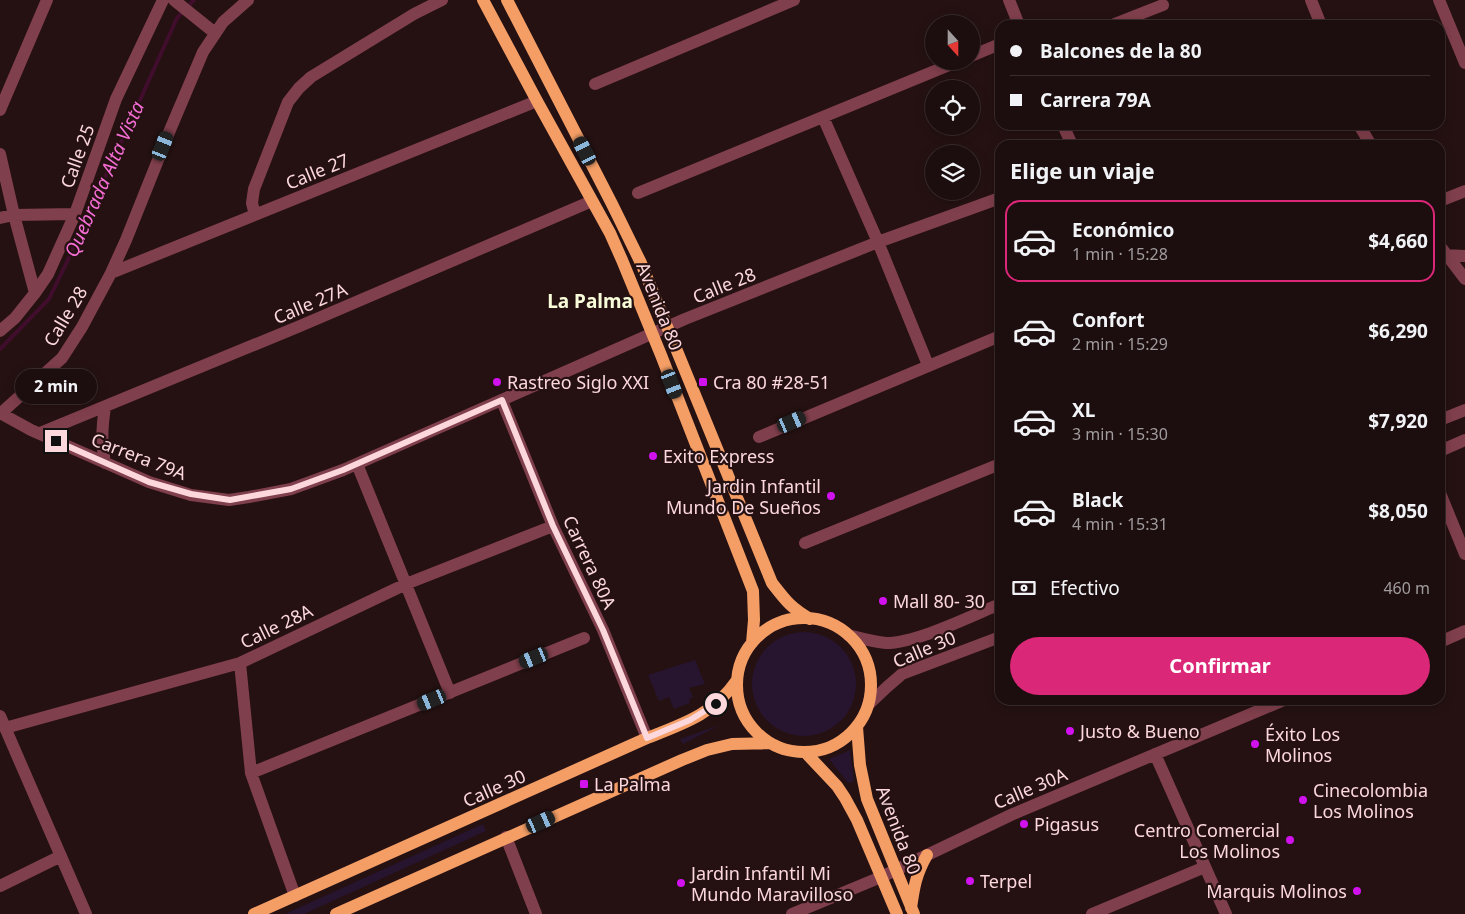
<!DOCTYPE html>
<html lang="es">
<head>
<meta charset="utf-8">
<style>
	body { margin:0; font-family:"Noto Sans",sans-serif; background:#251617; color:#f1f3f6; height:100vh; display:flex; flex-direction:column; font-size:19px; white-space:nowrap }
	* { box-sizing:border-box; margin:0 }
	p { font-size:16px; color:#a09c9e }
	.icon { flex:none; width:28px; height:28px; fill:none; stroke:currentColor; stroke-width:2; stroke-linecap:round; stroke-linejoin:round }
	.map { position:relative; flex:1; overflow:hidden }
	.panel { position:absolute; left:995px; top:140px; width:450px; height:565px; display:flex; flex-direction:column; background:#1c0d0e; border-radius:15px; box-shadow:0 2px 12px #0003,0 0 0 1px #3a2d2e }
	.panel>* { flex:none }
	.hud { position:absolute; left:995px; top:20px; width:450px; height:110px; border-radius:15px; box-shadow:0 2px 12px #0003,0 0 0 1px #3a2d2e; display:grid; align-content:center; height:110px; padding:0 15px; background:#1c0d0e }
	.needle { width:32px; rotate:159deg }
	.fabs { position:absolute; left:925px; top:15px; display:grid; gap:10px }
	.fabs a { display:grid; place-items:center; width:55px; height:55px; border-radius:50%; background:#1c0d0e; box-shadow:0 2px 12px #0003,0 0 0 1px #3a2d2e; font-size:25px }
	.end { position:absolute; width:22px; height:22px; margin:-11px; border:6px solid #fcd7dc; background:#111; box-shadow:0 0 0 2px #111 }
	.from { border-radius:50% }
	.bubble { position:absolute; height:35px; border-radius:18px; background:#1c0d0e; box-shadow:0 2px 12px #0003,0 0 0 1px #3a2d2e; font-size:16px; font-weight:700; line-height:35px; text-align:center }
	.car { position:absolute; width:15px; height:30px; margin:-15px -8px; border-radius:6px; box-shadow:0 0 4px 1px #0007; background:linear-gradient(#222 24%,#8ab4d8 0 40%,#222 0 76%,#8ab4d8 0 86%,#222 0) }
	.hud b { display:flex; align-items:center; gap:18px; height:48px; font-size:19px }
	.hud b+b { border-top:1px solid #3a2d2e }
	.hud i { width:12px; height:12px; background:#f1f3f6 }
	ul { padding:0; list-style:none }
	li { display:flex; align-items:center; gap:15px; height:82px; margin:0 10px 8px; padding:0 5px; border:2px solid transparent; border-radius:15px }
	li div { flex:1 }
	li b { display:block; font-size:19px }
	li em { font-style:normal; font-weight:700 }
	li.current { border-color:#db2777 }
	li>.icon { width:45px; height:45px; stroke-width:1.5 }
	h2 { padding:0 15px; font-size:22px; line-height:60px }
	.pay { display:flex; align-items:center; gap:12px; height:55px; padding:0 15px; font-size:19px }
	.pay p { margin-inline-start:auto }
	.button { display:flex; gap:10px; margin-top:auto; padding:10px 15px }
	.button a { flex:1; height:58px; border-radius:30px; background:#db2777; color:#fff; font-size:20px; font-weight:700; line-height:58px; text-align:center }
	.map>svg:first-child { display:block }
	.green { fill:#27142e }
	.lines { fill:none; stroke-linecap:round; stroke-linejoin:round }
	.stream { stroke:#400e2c; stroke-width:4 }
	.minor { stroke:#803f4c; stroke-width:12 }
	.major { stroke:#f49e66; stroke-width:12 }
	.route { stroke:#fcd7dc; stroke-width:6 }
	.poi-dot { fill:#d111ee; stroke:#251112; stroke-width:2 }
	.labels { text-anchor:middle; dominant-baseline:central; stroke-width:4.5; stroke-linejoin:round; paint-order:stroke }
	.street-label { font-size:18px; fill:#fcd7dc; stroke:#251112 }
	.poi-label { font-size:18px; fill:#fcd7dc; stroke:#251112; text-anchor:start }
	.water-label { font-size:19px; font-style:italic; fill:#f56dd5; stroke:#251112 }
	.neighbourhood-label { font-size:19px; font-weight:bold; fill:#f8fcd9; stroke:#251112 }
</style>
</head>
<body>
<div class="map">
<svg width="1465" height="914" viewBox="0 0 1465 914">
	<rect width="100%" height="100%" fill="#251112"/>
	<path class="green" d="M752 684a52 52 0 1 1 104 0a52 52 0 1 1-104 0Z
		M695,660L705,684L689,688L693,697L689,699L690,703L674,709L669,697L659,701L648,675Z
		M720,725L683,744L680,739Z
		M850,750L854,781L848,783L829,759Z
		M483,824L486,831L304,914H285Z"/>
	<g class="lines">
		<path class="stream" d="M0,349L49,299L66,264L177,18L194,0"/>
		<path class="minor" d="M174,0L215,33
			M1009,0L1019,25
			M1311,0L1321,25
			M1439,0L1465,63
			M1112,25L1163,5
			M971,56L1000,44
			M595,84L794,0
			M0,110L47,0
			M823,117L878,242L928,365
			M1063,125L1072,145
			M1359,125L1371,145
			M0,154L14,215L35,293
			M638,193L959,61
			M1440,201L1465,191
			M255,215L252,203L254,189L288,102L299,88L311,77L414,14L442,0
			M0,218L14,215L75,214
			M1440,246L1465,279
			M1443,255L1465,256
			M111,273L537,101
			M0,331L15,318L35,293L48,274L75,214L116,99L163,0
			M502,401L553,526L603,630L647,738
			M0,413L31,430L149,482L191,495L229,500L249,497L291,489L343,470L685,319L878,242L1000,198
			M0,414L62,358L82,327L111,273L126,240L170,130L203,52L223,22L248,0
			M1440,420L1465,410
			M40,433L300,326L592,201
			M759,437L1000,336
			M1440,451L1465,440
			M105,463C101,442 102,427 105,407
			M357,464L450,693
			M1440,493L1465,554
			M805,543L1000,464
			M848,635C860,638 873,642 886,643C917,643 971,616 1000,604
			M1440,642L1465,631
			M240,663L251,773L295,896
			M868,705L887,687L902,674L1000,637
			M0,716L86,914
			M5,728L240,663L406,584L553,526
			M1155,754L1226,914
			M251,773L584,638
			M506,837L536,914
			M0,886L61,856
			M792,914L881,877L1013,814L1284,700
			M1092,914L1205,867"/>
		<path class="major" d="M483,0L537,101L610,233L622,260L661,355L753,591L754,620L752,643
			M507,0L612,204L641,263L772,583C786,601 790,607 810,619
			M737 685a67 67 0 1 1 134 0a67 67 0 1 1-134 0Z
			M857,727L860,765L867,799L914,914
			M805,752L837,786L845,798L857,820L897,914
			M911,908C914,887 916,874 927,855
			M254,914L647,738C683,724 714,714 737,680
			M336,914L682,760L707,750L732,744L770,743"/>
	</g>
	<g class="lines">
		<path class="route" d="M56,441L149,482L191,494L230,500L291,489L343,470L502,400L553,526L603,630L647,738L690,720L716,704"/>
	</g>
	<g class="poi-dot">
		<circle cx="497" cy="382" r="5"/>
		<rect x="698" y="377" width="10" height="10" rx="2.5"/>
		<circle cx="653" cy="456" r="5"/>
		<circle cx="831" cy="496" r="5"/>
		<circle cx="883" cy="601" r="5"/>
		<circle cx="1070" cy="731" r="5"/>
		<circle cx="1255" cy="744" r="5"/>
		<rect x="579" y="779" width="10" height="10" rx="2.5"/>
		<circle cx="1303" cy="800" r="5"/>
		<circle cx="1024" cy="824" r="5"/>
		<circle cx="1290" cy="840" r="5"/>
		<circle cx="970" cy="881" r="5"/>
		<circle cx="681" cy="883" r="5"/>
		<circle cx="1357" cy="891" r="5"/>
	</g>
	<g class="labels">
		<g class="street-label">
			<text transform="translate(77 156) rotate(-70)">Calle 25</text>
			<text transform="translate(317 171) rotate(-22)">Calle 27</text>
			<text transform="translate(724 285) rotate(-22)">Calle 28</text>
			<text transform="translate(310 303) rotate(-23)">Calle 27A</text>
			<text transform="translate(660 306) rotate(68)">Avenida 80</text>
			<text transform="translate(65 316) rotate(-59)">Calle 28</text>
			<text transform="translate(139 456) rotate(21)">Carrera 79A</text>
			<text transform="translate(590 562) rotate(65)">Carrera 80A</text>
			<text transform="translate(276 626) rotate(-26)">Calle 28A</text>
			<text transform="translate(924 649) rotate(-23)">Calle 30</text>
			<text transform="translate(494 788) rotate(-24)">Calle 30</text>
			<text transform="translate(1030 788) rotate(-23)">Calle 30A</text>
			<text transform="translate(899 830) rotate(69)">Avenida 80</text>
		</g>
		<g class="poi-label">
			<text x="507" y="382">Rastreo Siglo XXI</text>
			<text x="713" y="382">Cra 80 #28-51</text>
			<text x="663" y="456">Exito Express</text>
			<text x="821" y="486" text-anchor="end">Jardin Infantil<tspan x="821" dy="21">Mundo De Sueños</tspan></text>
			<text x="893" y="601">Mall 80- 30</text>
			<text x="1080" y="731">Justo &amp; Bueno</text>
			<text x="1265" y="734">Éxito Los<tspan x="1265" dy="21">Molinos</tspan></text>
			<text x="594" y="784">La Palma</text>
			<text x="1313" y="790">Cinecolombia<tspan x="1313" dy="21">Los Molinos</tspan></text>
			<text x="1034" y="824">Pigasus</text>
			<text x="1280" y="830" text-anchor="end">Centro Comercial<tspan x="1280" dy="21">Los Molinos</tspan></text>
			<text x="691" y="873">Jardin Infantil Mi<tspan x="691" dy="21">Mundo Maravilloso</tspan></text>
			<text x="980" y="881">Terpel</text>
			<text x="1347" y="891" text-anchor="end">Marquis Molinos</text>
		</g>
		<g class="water-label">
			<text transform="translate(104 179) rotate(-66)">Quebrada Alta Vista</text>
		</g>
		<g class="neighbourhood-label">
			<text x="590" y="301">La Palma</text>
		</g>
	</g>
</svg>
<div class="fabs">
<a><svg class="needle" viewBox="-14 -14 28 28"><path d="M0-13l5 13h-10z" fill="#e53935"/><path d="M0 13l5-13h-10z" fill="#a09c9e"/></svg></a>
<a><svg class="icon" aria-label="locate" viewBox="0 0 24 24"><circle cx="12" cy="12" r="6"/><path d="M12 2v4M12 18v4M2 12h4M18 12h4"/></svg></a>
<a><svg class="icon" aria-label="layers" viewBox="0 0 24 24"><path d="M12 4l9 5-9 5-9-5zM3 14l9 5 9-5"/></svg></a>
</div>
<i class="end from" style="left:716px;top:704px"></i>
<i class="end" style="left:56px;top:441px"></i>
<div class="bubble" style="left:15px;top:369px;width:82px">2 min</div>
<i class="car" style="left:163px;top:146px;rotate:22deg"></i>
<i class="car" style="left:585px;top:151px;rotate:333deg"></i>
<i class="car" style="left:672px;top:384px;rotate:159deg"></i>
<i class="car" style="left:792px;top:422px;rotate:67deg"></i>
<i class="car" style="left:534px;top:658px;rotate:248deg"></i>
<i class="car" style="left:432px;top:700px;rotate:248deg"></i>
<i class="car" style="left:541px;top:822px;rotate:66deg"></i>
<div class="hud">
<b><i class="from"></i>Balcones de la 80</b>
<b><i></i>Carrera 79A</b>
</div>
<section class="panel">
<h2>Elige un viaje</h2>
<ul>
<li class="current"><svg class="icon" aria-label="car" viewBox="0 0 24 24"><path d="M5 17H2v-5l4-1 3-4h7l3 4 3 1v5h-3M9 17h6M6 11h13"/><circle cx="7" cy="17" r="2"/><circle cx="17" cy="17" r="2"/></svg><div><b>Económico</b><p>1 min · 15:28</p></div><em>$4,660</em></li>
<li><svg class="icon" aria-label="car" viewBox="0 0 24 24"><path d="M5 17H2v-5l4-1 3-4h7l3 4 3 1v5h-3M9 17h6M6 11h13"/><circle cx="7" cy="17" r="2"/><circle cx="17" cy="17" r="2"/></svg><div><b>Confort</b><p>2 min · 15:29</p></div><em>$6,290</em></li>
<li><svg class="icon" aria-label="car" viewBox="0 0 24 24"><path d="M5 17H2v-5l4-1 3-4h7l3 4 3 1v5h-3M9 17h6M6 11h13"/><circle cx="7" cy="17" r="2"/><circle cx="17" cy="17" r="2"/></svg><div><b>XL</b><p>3 min · 15:30</p></div><em>$7,920</em></li>
<li><svg class="icon" aria-label="car" viewBox="0 0 24 24"><path d="M5 17H2v-5l4-1 3-4h7l3 4 3 1v5h-3M9 17h6M6 11h13"/><circle cx="7" cy="17" r="2"/><circle cx="17" cy="17" r="2"/></svg><div><b>Black</b><p>4 min · 15:31</p></div><em>$8,050</em></li>
</ul>
<div class="pay"><svg class="icon" aria-label="cash" viewBox="0 0 24 24"><path d="M3 7h18v10H3z"/><circle cx="12" cy="12" r="2"/></svg>Efectivo<p>460 m</p></div>
<div class="button"><a>Confirmar</a></div>
</section>
</div>
</body>
</html>
